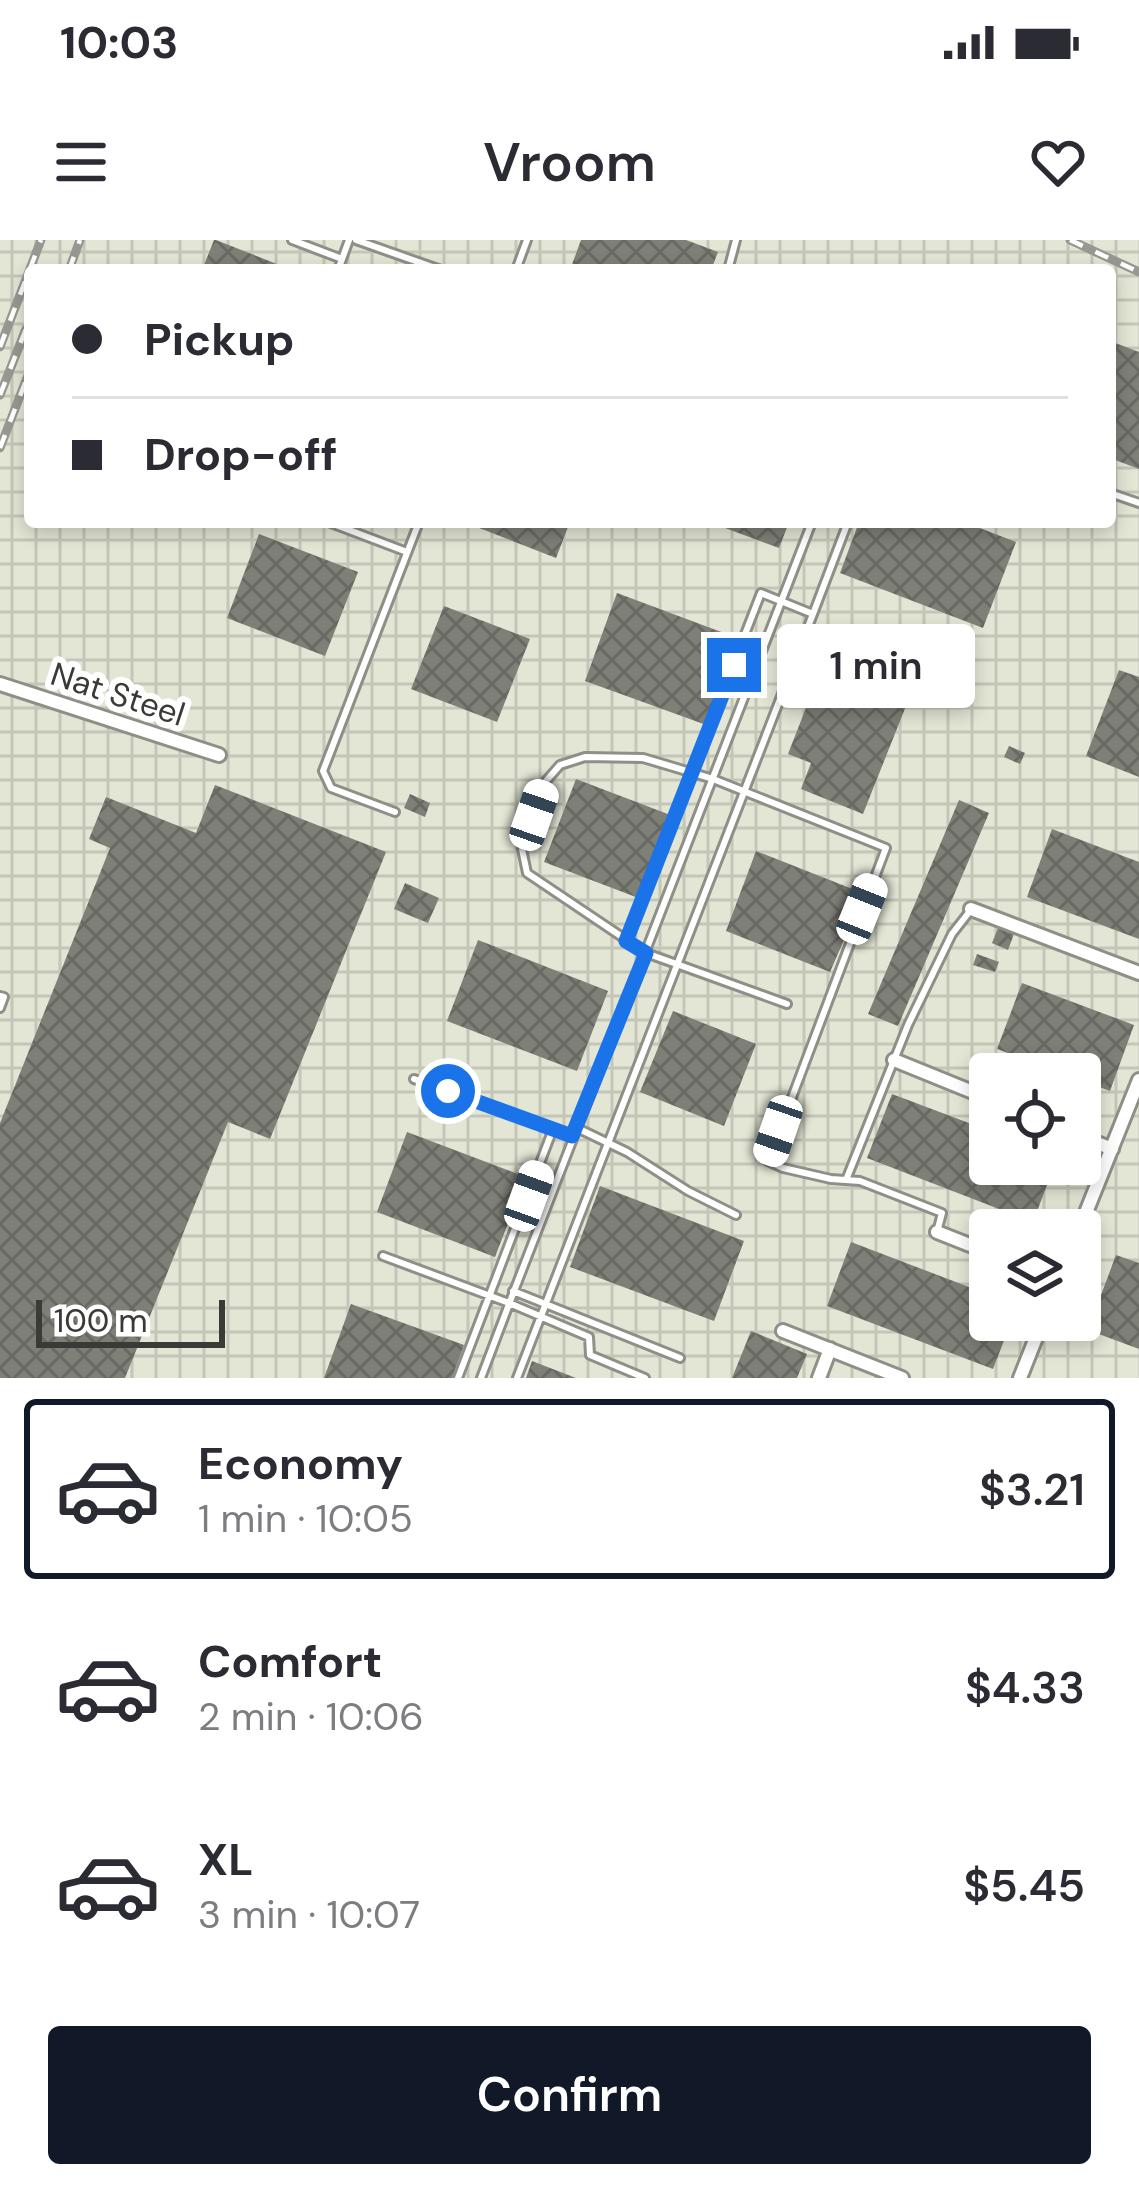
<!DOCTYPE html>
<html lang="en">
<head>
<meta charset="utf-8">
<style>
	body { margin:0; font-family:"DM Sans",sans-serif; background:#f2f2f3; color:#2b2b33; height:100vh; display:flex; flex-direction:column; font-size:45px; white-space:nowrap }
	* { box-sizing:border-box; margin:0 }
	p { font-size:39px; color:#7c7c81 }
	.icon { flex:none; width:66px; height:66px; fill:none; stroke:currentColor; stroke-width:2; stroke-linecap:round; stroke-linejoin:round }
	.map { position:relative; height:1138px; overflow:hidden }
	.details { display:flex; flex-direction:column; background:#fff; flex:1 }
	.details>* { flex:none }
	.banner { position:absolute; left:24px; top:24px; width:1092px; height:264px; border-radius:12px; box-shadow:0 6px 18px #0003; display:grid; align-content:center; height:264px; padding:0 48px; background:#fff }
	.controls { position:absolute; left:969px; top:813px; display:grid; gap:24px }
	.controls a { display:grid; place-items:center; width:132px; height:132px; border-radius:12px; background:#fff; box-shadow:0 6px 18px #0003; font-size:60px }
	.scale { position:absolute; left:36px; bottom:30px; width:189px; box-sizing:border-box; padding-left:12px; border:6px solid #3a3b37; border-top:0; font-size:33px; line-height:42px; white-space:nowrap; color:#3a3b37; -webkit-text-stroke:9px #fff; paint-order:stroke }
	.end { position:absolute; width:54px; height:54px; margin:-27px; border:15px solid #1a73e8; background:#fff; box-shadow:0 0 0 6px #fff }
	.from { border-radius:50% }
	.bubble { position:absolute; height:84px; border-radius:12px; background:#fff; box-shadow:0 6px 18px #0003; font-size:39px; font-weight:600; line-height:84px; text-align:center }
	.car { position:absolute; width:36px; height:72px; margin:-36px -18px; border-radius:15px; box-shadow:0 0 9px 3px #0007; background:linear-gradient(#fff 24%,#345 0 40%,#fff 0 76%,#345 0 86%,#fff 0) }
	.banner b { display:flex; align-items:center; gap:42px; height:114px; font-size:45px }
	.banner b+b { border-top:3px solid #e1e1e2 }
	.banner i { width:30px; height:30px; background:#2b2b33 }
	ul { padding:21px 0 0; list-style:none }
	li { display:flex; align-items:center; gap:36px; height:180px; margin:0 24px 18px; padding:0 24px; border:6px solid transparent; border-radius:12px }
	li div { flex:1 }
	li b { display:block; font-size:45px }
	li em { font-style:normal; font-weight:600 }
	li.active { border-color:#111827 }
	li>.icon { width:108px; height:108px; stroke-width:1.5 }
	.action { display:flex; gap:24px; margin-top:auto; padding:24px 48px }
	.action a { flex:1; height:138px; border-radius:12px; background:#111827; color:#fff; font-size:48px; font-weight:600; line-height:138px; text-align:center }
	.status { display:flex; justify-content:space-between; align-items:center; height:84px; padding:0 60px; background:#fff; direction:ltr }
	.status svg { height:33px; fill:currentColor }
	header { display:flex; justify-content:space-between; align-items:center; height:156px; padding:0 48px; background:#fff; font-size:54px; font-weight:600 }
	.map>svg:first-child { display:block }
	.industrial { fill:url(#industrial-grid); fill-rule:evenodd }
	.building { fill:url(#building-cross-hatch) }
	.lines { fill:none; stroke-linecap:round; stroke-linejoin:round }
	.service-casing { stroke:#8e9087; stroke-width:12 }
	.minor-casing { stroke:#8e9087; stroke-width:18 }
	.service { stroke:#fff; stroke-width:6 }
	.minor { stroke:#fff; stroke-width:12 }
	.rail-casing { stroke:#979891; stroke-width:9 }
	.rail { stroke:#fff; stroke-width:4.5; stroke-dasharray:14; stroke-linecap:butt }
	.route { stroke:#1a73e8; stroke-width:15 }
	.labels { text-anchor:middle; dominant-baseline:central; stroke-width:12; stroke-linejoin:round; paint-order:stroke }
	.street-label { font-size:33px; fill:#3a3b37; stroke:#fff }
</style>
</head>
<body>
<div class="status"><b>10:03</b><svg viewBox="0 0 49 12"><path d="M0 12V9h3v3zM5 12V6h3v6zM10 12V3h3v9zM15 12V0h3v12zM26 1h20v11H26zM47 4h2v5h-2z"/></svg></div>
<header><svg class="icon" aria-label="menu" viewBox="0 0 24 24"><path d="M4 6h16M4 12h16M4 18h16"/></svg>Vroom<svg class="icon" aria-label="heart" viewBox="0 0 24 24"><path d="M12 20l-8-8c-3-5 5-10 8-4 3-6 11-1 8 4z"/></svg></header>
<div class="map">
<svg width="1139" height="1138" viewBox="0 0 1139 1138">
	<defs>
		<pattern id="industrial-grid" width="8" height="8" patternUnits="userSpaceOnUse" patternTransform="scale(3)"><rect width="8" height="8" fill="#e3e6d5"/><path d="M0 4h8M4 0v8" fill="none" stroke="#c4c6b7"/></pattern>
		<pattern id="building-cross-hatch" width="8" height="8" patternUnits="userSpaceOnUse" patternTransform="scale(3)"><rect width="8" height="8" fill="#7e7f77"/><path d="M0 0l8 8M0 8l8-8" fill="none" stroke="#686962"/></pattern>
	</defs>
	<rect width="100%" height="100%" fill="#eff1e7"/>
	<path class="industrial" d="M0,0H1139V1138H0ZM30,30H1110V282H30ZM990,834H1080V924H990ZM990,990H1080V1080H990Z"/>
	<path class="building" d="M214,0H216L292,30H202Z
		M581,0H686L718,12L711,30H570Z
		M1110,101L1139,112V229L1110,218L1115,203L1110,200Z
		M464,282H570L556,318Z
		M709,282H781L788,285L779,308Z
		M859,282H973L972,285L1016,302L983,388L840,333Z
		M259,294L358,332L325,416L227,378Z
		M617,353L732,396L712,450L721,453L709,486L585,441Z
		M444,366L530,399L497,482L411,449Z
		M1119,430L1139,437V537L1086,516Z
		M820,432L906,466L863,574L801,549L811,523L788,514Z
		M1009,506L1025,513L1020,524L1004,517Z
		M576,539L673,576L641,659L544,622Z
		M215,545L386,612L270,899L228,882L125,1138H0V883L110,608L89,599L106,557L196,593Z
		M410,554L430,563L425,577L404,568Z
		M959,560L989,573L898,786L868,774Z
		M1052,589L1139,622V699L1027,657Z
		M756,611L860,652L847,693L830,732L726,691Z
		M405,643L439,658L428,683L394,669Z
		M998,688L1014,694L1008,710L992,703Z
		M478,700L608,751L577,831L447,781Z
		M977,714L999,722L995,732L973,725Z
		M1022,743L1134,785L1110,851L1080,840V834H1064L997,809Z
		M673,771L756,804L724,886L640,852Z
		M892,854L990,891V924H1055L1033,982L867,918Z
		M407,892L526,937L495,1017L377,972Z
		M600,946L744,1001L714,1081L570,1027Z
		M851,1002L990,1055V1080H1012L993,1129L827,1066Z
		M1116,1015L1139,1023V1109L1088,1090Z
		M351,1064L464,1105L452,1138H324Z
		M751,1091L807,1114L797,1138H732Z
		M532,1121L576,1138H526Z"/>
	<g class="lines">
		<defs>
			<path id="service" d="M292,0L342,19
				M356,0L441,30
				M338,30L349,0
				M516,30L527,0
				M728,30L736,0
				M1110,253L1139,263
				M328,282L407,312
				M395,572L331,548L323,531L419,282
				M626,701L761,353L813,374L848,282
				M0,756L4,757L0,768
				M787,764L646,713L527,633L522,609L546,541L560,525L585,517L643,518L670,526L713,539L886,608L768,921L783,928L831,939L860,941L942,973L937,992
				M414,839L572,896
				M575,887L627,912L688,951L736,975
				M846,940L908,785L952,694L970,671
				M383,1016L509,1063L589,1097L590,1115L645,1138
				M513,1051L680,1118
				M458,1138L553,889
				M481,1138C589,852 702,568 812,282
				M517,1138L813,374"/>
			<path id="minor" d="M0,444L219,515
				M971,669L1139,733
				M894,820L990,859
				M1080,896L1112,909
				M1079,990L1139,840
				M937,992L990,1013
				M783,1091L902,1138
				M819,1138L830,1109
				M1020,1138L1043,1080"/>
		</defs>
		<use href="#service" class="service-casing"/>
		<use href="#minor" class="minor-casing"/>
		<use href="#service" class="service"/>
		<use href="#minor" class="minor"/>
		<defs>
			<path id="rail" d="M1070,0L1139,32
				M69,30L80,0
				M0,107L41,0
				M0,155L26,89
				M0,208L30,130"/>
		</defs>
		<use href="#rail" class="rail-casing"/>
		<use href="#rail" class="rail"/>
	</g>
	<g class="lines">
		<path class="route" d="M448,851L572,896L646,713L626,701L734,425"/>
	</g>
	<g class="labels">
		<g class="street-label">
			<text transform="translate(118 454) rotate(18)">Nat Steel</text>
		</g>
	</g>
</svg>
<div class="controls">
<a><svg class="icon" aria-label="locate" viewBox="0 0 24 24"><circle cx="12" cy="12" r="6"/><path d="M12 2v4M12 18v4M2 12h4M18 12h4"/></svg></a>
<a><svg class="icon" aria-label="layers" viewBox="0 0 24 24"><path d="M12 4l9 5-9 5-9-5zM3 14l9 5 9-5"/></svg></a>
</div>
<div class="scale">100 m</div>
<i class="end from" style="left:448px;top:851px"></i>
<i class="end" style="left:734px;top:425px"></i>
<div class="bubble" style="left:777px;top:384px;width:198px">1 min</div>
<i class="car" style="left:534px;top:575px;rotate:19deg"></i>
<i class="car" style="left:862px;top:669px;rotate:22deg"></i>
<i class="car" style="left:778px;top:891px;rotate:199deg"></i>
<i class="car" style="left:529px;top:956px;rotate:20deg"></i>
<div class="banner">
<b><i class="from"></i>Pickup</b>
<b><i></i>Drop-off</b>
</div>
</div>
<section class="details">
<ul>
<li class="active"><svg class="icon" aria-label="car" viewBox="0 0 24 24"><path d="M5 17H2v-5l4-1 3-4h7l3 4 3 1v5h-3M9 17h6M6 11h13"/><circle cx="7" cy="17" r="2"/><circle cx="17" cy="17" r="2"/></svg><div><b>Economy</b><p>1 min · 10:05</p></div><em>$3.21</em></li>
<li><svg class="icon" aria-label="car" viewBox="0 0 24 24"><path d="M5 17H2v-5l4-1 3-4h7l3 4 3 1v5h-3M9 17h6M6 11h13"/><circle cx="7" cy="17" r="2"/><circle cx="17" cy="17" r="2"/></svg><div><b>Comfort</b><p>2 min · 10:06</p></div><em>$4.33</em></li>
<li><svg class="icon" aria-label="car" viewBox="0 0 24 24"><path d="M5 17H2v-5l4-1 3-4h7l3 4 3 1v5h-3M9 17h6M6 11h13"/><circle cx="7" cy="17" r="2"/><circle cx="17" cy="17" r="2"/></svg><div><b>XL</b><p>3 min · 10:07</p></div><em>$5.45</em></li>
</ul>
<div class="action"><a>Confirm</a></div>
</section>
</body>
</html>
